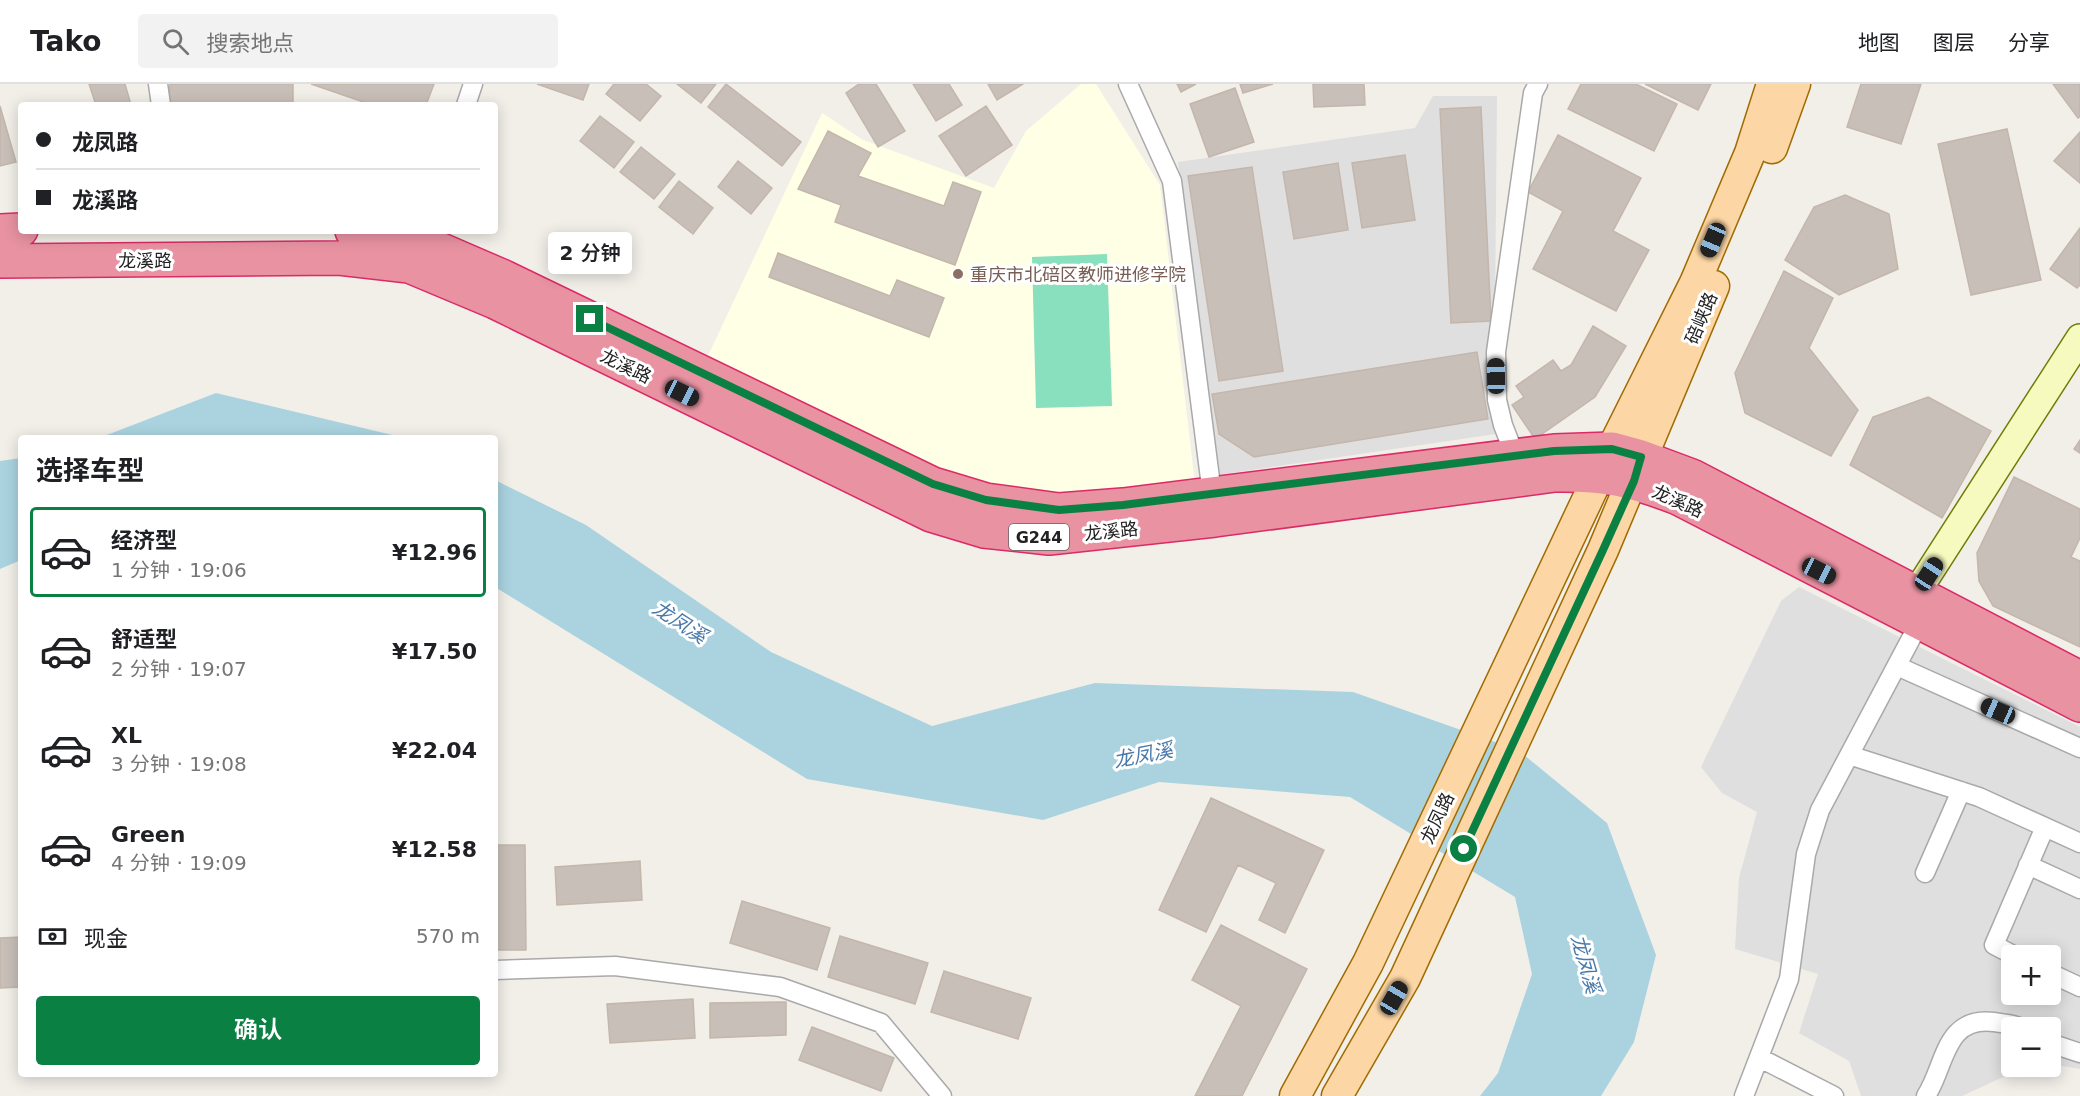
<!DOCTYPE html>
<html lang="zh">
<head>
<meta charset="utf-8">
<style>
	body { margin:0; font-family:"DejaVu Sans","Noto Sans SC",sans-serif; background:#f2f2f2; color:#202124; height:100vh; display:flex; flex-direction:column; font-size:22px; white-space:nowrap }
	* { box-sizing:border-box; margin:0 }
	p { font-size:20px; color:#757577 }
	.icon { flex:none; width:33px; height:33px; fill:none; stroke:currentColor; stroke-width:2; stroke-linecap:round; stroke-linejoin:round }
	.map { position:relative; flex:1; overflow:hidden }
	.sheet { position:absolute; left:18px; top:351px; width:480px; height:642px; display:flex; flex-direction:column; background:#fff; border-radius:6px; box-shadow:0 3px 15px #0003 }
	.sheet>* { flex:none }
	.hud { position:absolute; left:18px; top:18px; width:480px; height:132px; border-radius:6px; box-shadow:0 3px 15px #0003; display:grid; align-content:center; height:132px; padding:0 18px; background:#fff }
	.controls { position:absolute; left:2001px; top:861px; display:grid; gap:12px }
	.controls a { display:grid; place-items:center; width:60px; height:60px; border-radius:6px; background:#fff; box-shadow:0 3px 15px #0003; font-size:30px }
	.end { position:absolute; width:27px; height:27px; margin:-14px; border:8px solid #0b8043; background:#fff; box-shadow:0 0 0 3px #fff }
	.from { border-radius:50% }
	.bubble { position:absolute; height:42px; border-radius:6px; background:#fff; box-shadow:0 3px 15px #0003; font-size:20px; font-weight:600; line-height:42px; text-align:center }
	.car { position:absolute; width:18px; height:36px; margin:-18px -9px; border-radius:8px; box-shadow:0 0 4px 2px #0007; background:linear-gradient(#222 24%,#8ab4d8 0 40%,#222 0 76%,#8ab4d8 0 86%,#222 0) }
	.hud b { display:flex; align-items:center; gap:21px; height:57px; font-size:22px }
	.hud b+b { border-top:2px solid #e0e0e0 }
	.hud i { width:15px; height:15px; background:#202124 }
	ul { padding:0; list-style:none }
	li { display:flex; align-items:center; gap:18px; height:90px; margin:0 12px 9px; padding:0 6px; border:3px solid transparent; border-radius:6px }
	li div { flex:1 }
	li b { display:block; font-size:22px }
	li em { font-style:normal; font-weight:600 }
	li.current { border-color:#0b8043 }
	li>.icon { width:54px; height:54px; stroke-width:1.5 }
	h2 { padding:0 18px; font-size:27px; line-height:72px }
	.pay { display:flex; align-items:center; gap:15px; height:66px; padding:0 18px; font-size:22px }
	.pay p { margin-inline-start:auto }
	.cta { display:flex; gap:12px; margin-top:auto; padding:12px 18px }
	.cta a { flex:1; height:69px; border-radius:6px; background:#0b8043; color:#fff; font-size:24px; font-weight:600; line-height:69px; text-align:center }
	header { display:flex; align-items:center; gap:36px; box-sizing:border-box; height:84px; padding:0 30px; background:#fff; border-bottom:2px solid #e0e0e0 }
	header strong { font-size:28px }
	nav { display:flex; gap:33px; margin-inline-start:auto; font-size:21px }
	.search { width:420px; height:54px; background:#f2f2f2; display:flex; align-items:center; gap:15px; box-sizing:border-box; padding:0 21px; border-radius:6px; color:#757577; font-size:22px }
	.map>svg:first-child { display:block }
	.residential { fill:#e0dfdf; fill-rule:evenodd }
	.education { fill:#ffffe5 }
	.pitch { fill:#88e0be }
	.water { fill:#aad3df }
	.building { fill:#c7bfb8; stroke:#c4b6ab; stroke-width:1.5 }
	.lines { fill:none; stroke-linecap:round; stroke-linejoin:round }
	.street-casing { stroke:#a9a9a9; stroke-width:21 }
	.secondary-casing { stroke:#707d05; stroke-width:30 }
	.primary-casing { stroke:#a06b00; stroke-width:33 }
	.highway-casing { stroke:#dc2a67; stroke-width:36 }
	.street { stroke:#fff; stroke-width:18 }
	.secondary { stroke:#f7fabf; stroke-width:27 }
	.primary { stroke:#fcd6a4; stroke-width:30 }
	.highway { stroke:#e892a2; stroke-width:33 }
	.route { stroke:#0b8043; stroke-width:8 }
	.education-dot { fill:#8d6e63; stroke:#fff; stroke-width:2 }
	.labels { text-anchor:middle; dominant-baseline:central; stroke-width:6; stroke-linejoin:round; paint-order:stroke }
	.shield { fill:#fff; stroke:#646464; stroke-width:1.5 }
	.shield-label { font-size:16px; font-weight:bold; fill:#222 }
	.street-label { font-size:18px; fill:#222; stroke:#fff }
	.education-label { font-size:18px; fill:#785e54; stroke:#fff; text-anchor:start }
	.water-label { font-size:20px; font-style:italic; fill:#4a7aab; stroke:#fff }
</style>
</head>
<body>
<header>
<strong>Tako</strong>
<div class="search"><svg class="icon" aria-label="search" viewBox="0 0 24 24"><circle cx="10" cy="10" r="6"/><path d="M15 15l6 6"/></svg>搜索地点</div>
<nav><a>地图</a><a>图层</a><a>分享</a></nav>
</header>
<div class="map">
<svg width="2080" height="1012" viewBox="0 0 2080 1012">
	<rect width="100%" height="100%" fill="#f2efe9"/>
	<path class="residential" d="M1433,12H1497L1495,232L1491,300L1496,350L1217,391L1178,78L1415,44Z
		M1799,503L2080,643V985L2051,980L2050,944H2012V982L2025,983L1962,1012H1861L1849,977L1799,949L1818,890L1735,865L1739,794L1757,728L1722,709L1701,683L1781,517ZM2012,872H2050V910H2012Z"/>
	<path class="education" d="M1081,0H1096L1160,101L1195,400L1080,412L957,395L706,276L822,29L863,56L994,104L1026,47Z"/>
	<path class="pitch" d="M1107,170L1112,322L1036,324L1032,173Z"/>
	<path class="water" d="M216,309L405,354H99Z
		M21,374V476L0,485V377Z
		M495,396L586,441L771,568L932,642L1095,599L1353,608L1518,666L1607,739L1656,871L1634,958L1601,1012H1480L1498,989L1532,890L1515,813L1350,713L1159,698L1043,736L807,695L495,503Z"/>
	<path class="building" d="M89,0H125L131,21H96Z
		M170,0H293V21H169Z
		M311,0H434L426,21H372Z
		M537,0H589L583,16Z
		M614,0H646L661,12L640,37L606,10Z
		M677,0H716L701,19Z
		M726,0L801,58L782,82L708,23Z
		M859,0H876L905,47L878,63L846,9Z
		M913,0H949L962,21L936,37Z
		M988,0H1023L997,16Z
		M1177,0H1196L1181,8Z
		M1240,0H1273L1243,9Z
		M1313,0H1364L1365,21L1314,23Z
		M1581,0H1636L1677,20L1654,67L1568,25Z
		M1645,0H1711L1698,26Z
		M1861,0H1921L1901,60L1847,43Z
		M2053,0H2080V33L2078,34Z
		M1235,4L1254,58L1209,73L1190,20Z
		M0,22L16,78L0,82Z
		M986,22L1012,61L966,92L939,52Z
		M1481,23L1491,237L1451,239L1440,25Z
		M600,32L634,58L614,84L580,57Z
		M2007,45L2041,196L1971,211L1938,60Z
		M828,47L871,69L858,92L944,122L953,98L981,108L955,181L835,138L841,121L798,105Z
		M2080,48V99L2054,77Z
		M1558,51L1641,94L1613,147L1649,166L1616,227L1533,185L1563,127L1528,108Z
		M641,63L675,90L654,115L620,88Z
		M1405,71L1415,136L1362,144L1352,79Z
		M738,77L772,104L751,130L718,103Z
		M1338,79L1348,146L1294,155L1283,88Z
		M1252,83L1283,287L1219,297L1188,92Z
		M679,97L713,124L693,150L659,123Z
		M1845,111L1889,130L1898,185L1839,211L1785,176L1814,123Z
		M2080,144V201L2077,204L2050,185Z
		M778,169L890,212L897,196L944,214L929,253L769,193Z
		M1784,187L1833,214L1809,264L1858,326L1831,372L1745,329L1735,289Z
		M1593,242L1626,262L1595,313L1535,355L1512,321L1524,313L1516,302L1553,276L1561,287L1571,281Z
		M1477,268L1488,335L1254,373L1219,350L1212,310Z
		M1928,313L1991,347L1942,434L1850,381L1873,333Z
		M2080,356V369L2074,365Z
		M2014,393L2080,425V454L2071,473L2080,477V563L1993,522L1979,497L1977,469Z
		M1211,714L1324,766L1285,849L1259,836L1276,799L1238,781L1206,848L1159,826Z
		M495,761H525L526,866H495Z
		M640,777L642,816L557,821L555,783Z
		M742,817L830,844L817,886L730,859Z
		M1221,841L1307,885L1242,1012H1195L1241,922L1192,896Z
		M840,852L928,879L915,920L828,893Z
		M21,853V903L0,904V854Z
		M944,887L1031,914L1018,955L931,928Z
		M693,915L695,954L610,959L607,920Z
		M786,918V951L710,954V919Z
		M812,943L894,974L881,1007L799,976Z"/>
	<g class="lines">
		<defs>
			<path id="street" d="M158,0L161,21
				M1128,0L1172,97L1212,410
				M466,21L473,0
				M1515,372L1503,341L1497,316L1496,268L1533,9L1538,0
				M1897,582L2080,664
				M1849,671L1979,713L2080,759
				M2028,781L2080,805
				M1925,789L1961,707
				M2015,872L1994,861L2045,743
				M495,886L615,882L780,903L881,939L942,1012
				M2050,889L2080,903
				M2050,959L2080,969
				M1760,974L1834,1012
				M1744,1012L1789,895L1806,770L1820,726L1923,532
				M1926,1012C1946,981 1944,932 1994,938C2003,940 2014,939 2021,944"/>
			<path id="secondary" d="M1916,509L2080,254"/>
			<path id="primary" d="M1772,64L1795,0
				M1295,1012L1368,879L1599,391L1695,199L1750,69L1772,0
				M1337,1012L1405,894L1603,466L1714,202"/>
			<path id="highway" d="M0,147L21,146
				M352,147L416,155L504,193L933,400L986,416L1059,426L1123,421L1554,367L1612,365L1641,373L1692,392L2080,594
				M0,177L339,174L409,182L495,218L931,431L984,447L1049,454L1215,436L1555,391C1605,390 1631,396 1678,414L2080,621"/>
		</defs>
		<use href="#street" class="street-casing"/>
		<use href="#secondary" class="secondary-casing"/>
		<use href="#primary" class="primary-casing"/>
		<use href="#highway" class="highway-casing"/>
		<use href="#street" class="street"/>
		<use href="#secondary" class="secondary"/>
		<use href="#primary" class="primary"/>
		<use href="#highway" class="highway"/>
	</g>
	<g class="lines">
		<path class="route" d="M590,235L933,400L986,416L1059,426L1123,421L1554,367L1612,365L1641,373L1634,397L1603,466L1464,765"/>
	</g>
	<circle class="education-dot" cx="958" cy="190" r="6"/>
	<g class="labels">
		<rect class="shield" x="1009" y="440" width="60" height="26" rx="4.5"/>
		<g class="shield-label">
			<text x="1039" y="453">G244</text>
		</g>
		<g class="street-label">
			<text x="145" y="176">龙溪路</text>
			<text transform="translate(1701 234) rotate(-67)">碚峡路</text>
			<text transform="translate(626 282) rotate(26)">龙溪路</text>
			<text transform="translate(1678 417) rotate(24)">龙溪路</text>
			<text transform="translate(1111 447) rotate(-6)">龙溪路</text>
			<text transform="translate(1437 734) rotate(-65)">龙凤路</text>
		</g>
		<g class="education-label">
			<text x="970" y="190">重庆市北碚区教师进修学院</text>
		</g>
		<g class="water-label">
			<text transform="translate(680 538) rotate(33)">龙凤溪</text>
			<text transform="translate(1143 671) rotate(-11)">龙凤溪</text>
			<text transform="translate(1586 880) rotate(74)">龙凤溪</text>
		</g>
	</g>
</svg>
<div class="controls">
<a>+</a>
<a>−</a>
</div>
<i class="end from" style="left:1464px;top:765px"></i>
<i class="end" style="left:590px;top:235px"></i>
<div class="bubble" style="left:548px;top:148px;width:84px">2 分钟</div>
<i class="car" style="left:1713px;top:156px;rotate:203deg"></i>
<i class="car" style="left:1496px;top:292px;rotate:359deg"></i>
<i class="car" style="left:682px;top:309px;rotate:116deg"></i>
<i class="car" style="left:1819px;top:487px;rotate:117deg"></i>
<i class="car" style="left:1929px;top:490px;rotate:33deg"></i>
<i class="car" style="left:1998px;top:627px;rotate:294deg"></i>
<i class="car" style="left:1394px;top:914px;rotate:30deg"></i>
<div class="hud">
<b><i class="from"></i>龙凤路</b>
<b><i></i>龙溪路</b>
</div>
<section class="sheet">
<h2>选择车型</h2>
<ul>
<li class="current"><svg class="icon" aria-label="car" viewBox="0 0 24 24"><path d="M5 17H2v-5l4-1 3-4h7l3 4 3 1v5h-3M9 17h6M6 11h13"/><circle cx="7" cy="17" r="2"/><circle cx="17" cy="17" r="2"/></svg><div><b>经济型</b><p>1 分钟 · 19:06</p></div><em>¥12.96</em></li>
<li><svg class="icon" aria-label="car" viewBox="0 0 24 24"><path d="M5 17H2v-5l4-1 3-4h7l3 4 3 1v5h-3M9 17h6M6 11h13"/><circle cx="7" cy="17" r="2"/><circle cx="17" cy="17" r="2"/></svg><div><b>舒适型</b><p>2 分钟 · 19:07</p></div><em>¥17.50</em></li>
<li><svg class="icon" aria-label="car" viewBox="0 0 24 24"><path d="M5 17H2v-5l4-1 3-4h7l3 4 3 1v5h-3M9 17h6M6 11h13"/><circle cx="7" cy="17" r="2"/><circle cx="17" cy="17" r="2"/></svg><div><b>XL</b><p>3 分钟 · 19:08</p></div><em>¥22.04</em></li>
<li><svg class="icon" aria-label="car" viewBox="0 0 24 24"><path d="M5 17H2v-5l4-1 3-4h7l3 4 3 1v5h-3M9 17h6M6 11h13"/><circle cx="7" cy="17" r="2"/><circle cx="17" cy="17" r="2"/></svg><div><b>Green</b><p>4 分钟 · 19:09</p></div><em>¥12.58</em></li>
</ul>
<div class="pay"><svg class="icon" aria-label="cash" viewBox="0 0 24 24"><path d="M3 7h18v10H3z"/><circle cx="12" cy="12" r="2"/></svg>现金<p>570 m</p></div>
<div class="cta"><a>确认</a></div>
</section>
</div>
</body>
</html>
